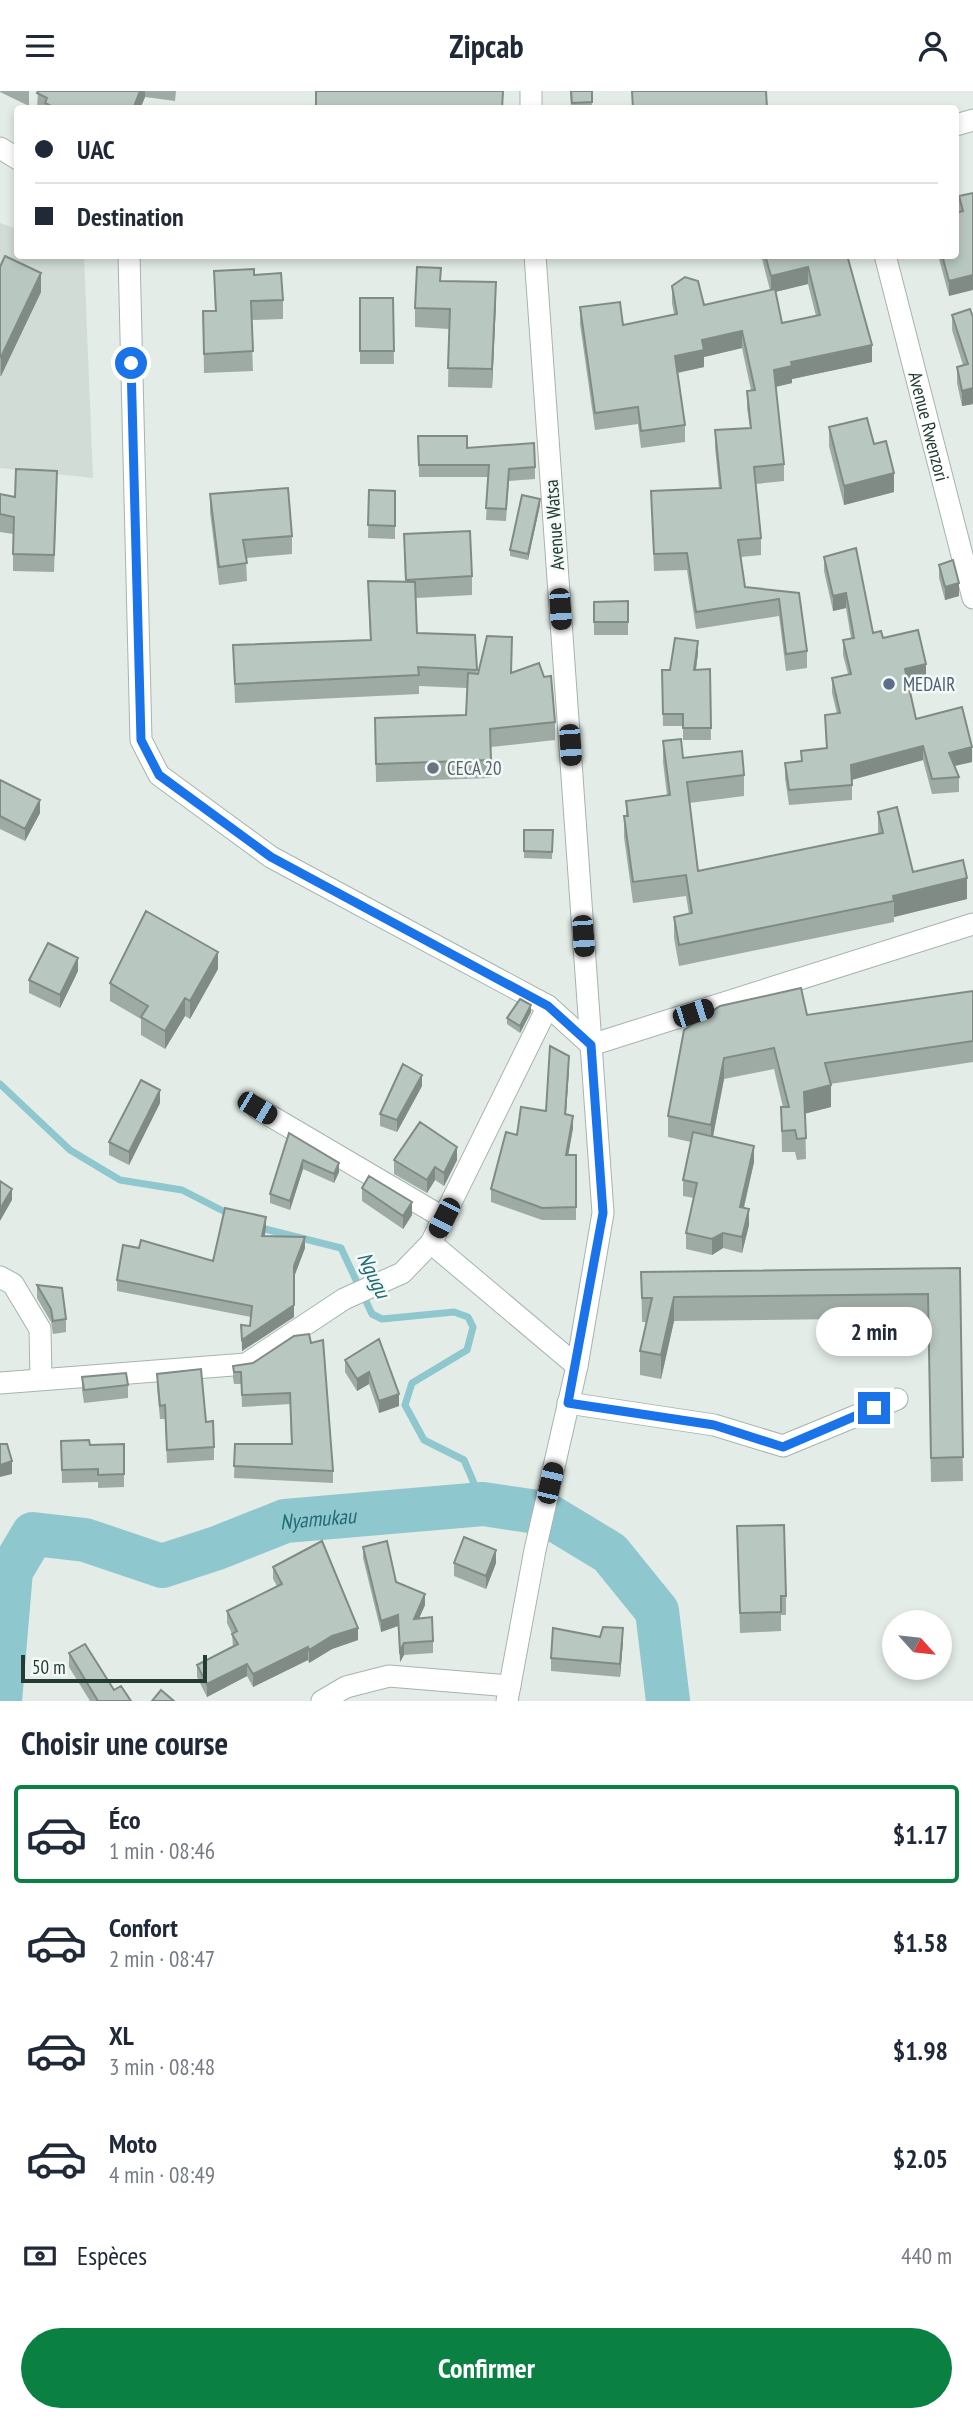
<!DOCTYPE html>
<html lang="fr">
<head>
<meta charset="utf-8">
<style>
	body { margin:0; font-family:"PT Sans Narrow",sans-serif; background:#f2f2f3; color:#1f2937; height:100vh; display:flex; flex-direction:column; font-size:26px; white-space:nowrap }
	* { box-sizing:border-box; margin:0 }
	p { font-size:23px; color:#747a83 }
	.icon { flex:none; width:38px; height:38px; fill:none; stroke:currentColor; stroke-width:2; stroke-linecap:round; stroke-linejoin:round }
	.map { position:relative; height:1610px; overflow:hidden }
	.details { display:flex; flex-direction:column; background:#fff; flex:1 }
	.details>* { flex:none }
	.banner { position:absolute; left:14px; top:14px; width:945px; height:154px; border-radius:7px; box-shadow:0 4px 10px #0003; display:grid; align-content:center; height:154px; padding:0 21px; background:#fff }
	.needle { width:46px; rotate:117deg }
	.tools { position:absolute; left:882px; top:1519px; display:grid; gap:14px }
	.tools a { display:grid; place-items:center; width:70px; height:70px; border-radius:50%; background:#fff; box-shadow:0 4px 10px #0003; font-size:35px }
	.scale { position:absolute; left:21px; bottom:18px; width:186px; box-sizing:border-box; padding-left:7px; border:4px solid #243c34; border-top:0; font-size:19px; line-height:24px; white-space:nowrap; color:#243c34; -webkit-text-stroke:5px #f3f9f6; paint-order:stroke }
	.end { position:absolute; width:32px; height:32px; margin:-16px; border:9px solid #1a73e8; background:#fff; box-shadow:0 0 0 4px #fff }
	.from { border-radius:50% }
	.bubble { position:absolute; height:49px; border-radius:24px; background:#fff; box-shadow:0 4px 10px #0003; font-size:23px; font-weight:600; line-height:49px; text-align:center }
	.car { position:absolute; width:21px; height:42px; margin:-21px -10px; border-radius:9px; box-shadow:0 0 5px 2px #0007; background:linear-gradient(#222 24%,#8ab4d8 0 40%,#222 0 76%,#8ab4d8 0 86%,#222 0) }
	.banner b { display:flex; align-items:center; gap:24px; height:66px; font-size:26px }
	.banner b+b { border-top:2px solid #e0e1e3 }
	.banner i { width:18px; height:18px; background:#1f2937 }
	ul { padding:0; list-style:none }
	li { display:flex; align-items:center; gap:21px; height:98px; margin:0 14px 10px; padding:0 7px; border:4px solid transparent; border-radius:7px }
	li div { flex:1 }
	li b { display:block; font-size:26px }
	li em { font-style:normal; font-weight:600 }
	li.on { border-color:#0b8043 }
	li>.icon { width:63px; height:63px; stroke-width:1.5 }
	h2 { padding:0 21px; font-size:32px; line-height:84px }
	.pay { display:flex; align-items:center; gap:18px; height:77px; padding:0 21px; font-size:26px }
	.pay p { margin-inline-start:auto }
	.cta { display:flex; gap:14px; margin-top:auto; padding:14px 21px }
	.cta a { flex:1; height:80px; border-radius:42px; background:#0b8043; color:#fff; font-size:28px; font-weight:600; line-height:80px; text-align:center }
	header { display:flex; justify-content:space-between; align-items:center; height:91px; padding:0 21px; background:#fff; font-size:32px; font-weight:600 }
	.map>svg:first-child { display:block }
	.built { fill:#d1dcd6 }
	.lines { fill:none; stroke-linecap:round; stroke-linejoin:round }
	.stream { stroke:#8ec7ce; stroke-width:7 }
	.river { stroke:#8ec7ce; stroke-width:44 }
	.minor-casing { stroke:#a6b4ae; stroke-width:23 }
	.minor { stroke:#fff; stroke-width:21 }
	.wall { fill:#9eaba5; fill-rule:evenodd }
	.shaded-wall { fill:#818b86 }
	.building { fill:#b8c7c0; stroke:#818b86; stroke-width:2 }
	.route { stroke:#1a73e8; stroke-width:9 }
	.service-dot { fill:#5c6f8a; stroke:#f3f9f6; stroke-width:2.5 }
	.worship-dot { fill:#6b7280; stroke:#f3f9f6; stroke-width:2.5 }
	.labels { text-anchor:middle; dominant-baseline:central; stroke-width:5; stroke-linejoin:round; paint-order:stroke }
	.street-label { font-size:19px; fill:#243c34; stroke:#f3f9f6 }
	.service-label { font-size:19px; fill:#4e5e75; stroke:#f3f9f6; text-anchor:start }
	.worship-label { font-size:19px; fill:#5b616d; stroke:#f3f9f6; text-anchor:start }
	.water-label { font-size:21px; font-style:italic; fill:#216b75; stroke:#f3f9f6 }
</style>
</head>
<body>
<header><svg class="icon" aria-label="menu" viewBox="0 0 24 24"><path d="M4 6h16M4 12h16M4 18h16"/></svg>Zipcab<svg class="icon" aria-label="person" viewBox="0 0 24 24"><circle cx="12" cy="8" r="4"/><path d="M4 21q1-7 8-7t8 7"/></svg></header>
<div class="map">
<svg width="973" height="1610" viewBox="0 0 973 1610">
	<rect width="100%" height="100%" fill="#e3ece7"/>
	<path class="built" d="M0,132L17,138L18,164L84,165L93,387L0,377Z"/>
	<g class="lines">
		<path class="stream" d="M0,993L70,1059L120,1089L182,1099L231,1124
			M257,1136L341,1157L372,1223L382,1228L454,1221L468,1226L473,1236L467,1259L412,1292L405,1314L424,1349L464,1369L483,1413"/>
		<path class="river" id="s1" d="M0,1610L11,1480L33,1443L85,1449L162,1475L217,1457L285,1430L483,1413L544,1422L610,1462L657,1520L668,1610"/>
		<defs>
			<g id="minor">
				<path d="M531,0V18"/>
				<path d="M956,34L973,29"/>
				<path d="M0,57L18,68"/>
				<path d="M129,164L141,649L159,684L271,766L548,915L591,954"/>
				<path id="s2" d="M885,164L973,507"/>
				<path d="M591,954L973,833"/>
				<path d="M257,1017L444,1127"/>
				<path d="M431,1152L577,1275"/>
				<path d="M0,1186L13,1193L40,1238L41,1288"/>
				<path d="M0,1292L246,1273L344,1208L402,1182L431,1152L548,915"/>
				<path d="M568,1312L714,1334L783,1355L897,1308"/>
				<path d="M322,1610L346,1596L389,1585L510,1595"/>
				<path d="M507,1610L535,1459L577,1275L603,1122L535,164"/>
			</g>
		</defs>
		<use href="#minor" class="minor-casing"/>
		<use href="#minor" class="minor"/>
	</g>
	<path class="wall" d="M0,0H29V15L0,1Z
		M38,0H176L175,10L145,6L140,18H37Z
		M570,0H592V18H571Z
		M973,102L949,205L938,164H956L959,121V105Z
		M761,164H847L872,271L792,288V292L776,296L784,373V390L756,393L761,447V464L741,466L745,496L799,502L807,560V577L786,580L779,525L696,538L687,479L654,480L651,400L719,397L715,356V339L750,337L747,317V300L751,299L742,257L704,266V276L678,282L685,334V351L641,357L638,333L595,339L580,233V216L623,234L674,223L672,212V195L704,214L770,199ZM808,193L816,225L782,232L775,201Z
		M0,176L41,201L1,285H0Z
		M214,180L254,184L283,209V228L251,229L253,280L204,282L203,220H215Z
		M441,190L496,211L492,297L448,296L449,238L415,236V217Z
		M360,207H393L394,273H360Z
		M952,224L973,226V313L962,315L957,292V276L963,274L952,239Z
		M829,336L874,353L894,401L844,414L829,355Z
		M418,345L467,357L535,376V388L509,390L506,430L486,429L488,386H419Z
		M57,398L54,481L13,480V443L0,441V403L15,406Z
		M369,399L395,400V448L368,447Z
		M210,403L292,445V463L246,467L247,490L219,494L210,421Z
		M540,414L528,469L510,465V459Z
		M404,443L472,485V504L416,507L417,542L475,544L477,583L511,582L555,631V649L491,656V687L376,691L375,627L466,624L467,597L419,595V603L235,612L233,554L370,549L368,490L405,491Z
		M824,466L873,542L883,547L926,587L908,592L916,628L972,671L955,675L959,686V701L932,703L923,669L852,689V709L789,714L785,687V672L801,670V660L826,657L825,624L837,623L832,602V587L848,583L843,564V549L851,547L846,517L833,520L824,480Z
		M939,474L959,505L945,509L939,487Z
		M628,510V544H594V511Z
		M698,562L696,579L710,578L711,649H683V635H663L662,579H670Z
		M663,650L683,667L744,684V705L689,712L698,780L878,743V721L913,781L967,808L894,826V831L679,875L674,847V826L689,823L686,805L633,812L624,746V725H626V710L667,704L663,671Z
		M0,689L40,722L25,750L0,738Z
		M524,739H553L552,768L524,767Z
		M218,878L190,928L185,925L165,958L141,944V928L110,910V892Z
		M78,880L60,917L29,902V889Z
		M973,900V971L830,993L831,1016L805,1022L806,1068L797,1069L795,1061H782L781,1016H783L774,978L724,988L713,1046L754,1071L744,1117L749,1134L742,1162L723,1157L712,1164L686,1158V1142L694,1107L683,1105V1089L691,1051L668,1046V1025L684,939L807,924Z
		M531,921L520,942L507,933V927Z
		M569,978L566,1023L573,1037L568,1064H576V1129H542L491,1111V1098L517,1044L546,1020Z
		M422,995L397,1041L380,1035V1023Z
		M160,1012L129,1074L109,1064V1051Z
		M289,1042L339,1081L334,1092L303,1078L290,1119L270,1112V1103Z
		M394,1069H457L444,1095L435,1089L427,1102L394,1083Z
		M362,1097L412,1124L403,1138L362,1110Z
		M266,1137L265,1145L305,1157L294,1186V1226L242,1260L241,1234L250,1235L251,1226L117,1200V1189L213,1170Z
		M960,1177L963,1390L931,1391L928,1227L674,1230L661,1288L640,1284V1260L646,1231H642L641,1181Z
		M37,1194L66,1228V1241L53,1243L51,1231L37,1207Z
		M294,1245L333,1380V1392L234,1387L235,1353H291L290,1313L242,1316L241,1293H234L233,1287V1275L253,1272Z
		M379,1248L399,1315L379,1322L369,1293L357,1300L345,1281V1269Z
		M157,1283L206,1331L214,1356V1369L167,1372L165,1328H160L157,1296Z
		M82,1286L128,1294V1307L84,1312L82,1299Z
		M61,1350L90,1354L124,1353V1396L98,1397V1391L62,1392Z
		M737,1435L786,1505V1524H781V1540L740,1542Z
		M363,1456L396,1491L425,1514L419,1527L433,1550V1562L404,1564L400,1571L398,1535L381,1541L363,1467Z
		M454,1472H496L486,1498L454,1485Z
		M273,1476L358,1549L332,1558L309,1572L308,1569L253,1596L247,1585L207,1606L197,1586V1574L233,1556L232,1543L227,1532V1520L277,1495L273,1488Z
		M623,1550L620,1586L551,1580V1567Z
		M69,1562L114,1599L131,1610H90L69,1576Z"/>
	<path class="shaded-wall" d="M140,0H145V6L140,18H133Z
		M808,176V193L771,202V185Z
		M41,182V201L1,285V266Z
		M973,184V199L949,205V190Z
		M496,191V211L492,297V278Z
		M742,240V257L704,266V276L675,282V265L702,249Z
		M872,254V271L792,288V292L774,296V279L791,271Z
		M973,297V313L962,315V300Z
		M894,382V401L844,414V395Z
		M540,408V414L528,469V463Z
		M959,492V505L945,509V496Z
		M846,502V517L833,520V505Z
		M698,550V562L694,591V579Z
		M926,573V587L905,593V578Z
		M923,655V669L851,689V674Z
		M972,656V671L949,676V662Z
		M40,709V722L25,750V738Z
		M967,787V808L894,826V810L893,805Z
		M218,861V878L190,928V910Z
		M78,867V880L60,917V904Z
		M185,907V925L165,958V940Z
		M531,914V921L520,942V935Z
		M569,965V978L565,1036V1023Z
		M724,967V988L711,1055V1034Z
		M422,984V995L397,1041V1029Z
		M831,994V1016L804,1023V1001Z
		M160,999V1012L129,1074V1061Z
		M573,1025V1037L566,1077V1064Z
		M754,1055V1071L740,1132V1116Z
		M457,1056V1069L444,1095V1082Z
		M303,1069V1078L290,1119V1110Z
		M339,1072V1081L334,1092V1083Z
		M435,1076V1089L427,1102V1089Z
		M12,1098V1109L0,1130V1118Z
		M412,1111V1124L403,1138V1125Z
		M749,1118V1134L742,1162V1146Z
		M266,1126V1137L262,1157V1145Z
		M723,1142V1157L712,1164V1148Z
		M305,1146V1157L294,1186V1175Z
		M674,1206V1230L661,1288V1264Z
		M294,1214V1226L242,1260V1249Z
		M369,1281V1293L357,1300V1288Z
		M399,1303V1315L379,1322V1310Z
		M12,1370V1383L0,1386V1374Z
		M496,1459V1472L486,1498V1485Z
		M425,1503V1514L414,1539V1528Z
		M398,1524V1535L381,1541V1530Z
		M358,1537V1549L332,1558L309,1572V1559L332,1545Z
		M623,1537V1550L620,1586V1573Z
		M404,1552V1564L400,1571V1560Z
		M308,1556V1569L253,1596V1583Z
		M247,1573V1585L207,1606V1593Z"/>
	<path class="building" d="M38,0H140L133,18H57L45,12L47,7L37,2Z
		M316,0H503L502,18H316Z
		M571,0H592V11L572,12Z
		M632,0H766L767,17L633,18Z
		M973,102V184L949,190L942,164H956V122L963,120L959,105Z
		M765,164H847L872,254L791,271L792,275L774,279L784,373L754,376L761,447L738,449L745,496L799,502L807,560L786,563L779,508L696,521L687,462L654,463L651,400L721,397L715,339L751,337L747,300L755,299L742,240L702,249L704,259L675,265L685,334L641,340L638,316L595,322L580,216L620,211L623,234L677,223L672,195L685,186L698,190L704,214L775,198L782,232L820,224L808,176L771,185Z
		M5,165L41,182L1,266L0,265V176Z
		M417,176L441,177L440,190L496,191L492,278L448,277L450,218L415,217Z
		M254,178V184L281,182L283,209L251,210L253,260L204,263L203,220H216L214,180Z
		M360,207H393L394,260H360Z
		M970,218L973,226V297L962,300L957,276L968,273L952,224Z
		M867,327L874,353L886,350L894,382L844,395L829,336Z
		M418,345H467V357L534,352L535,376L509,378L506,418L486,417L489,374H419Z
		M16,378L57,380L54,464L13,463L14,426L0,423V403L15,406Z
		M288,397L292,445L243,449L247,472L219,476L210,403Z
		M369,399L395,400V435L368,434Z
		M522,404L540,408L528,463L510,459Z
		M470,440L472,485L406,489L404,443Z
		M856,457L873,542L881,540L883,547L918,539L926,573L905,578L916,628L962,616L972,656L949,662L959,686L932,688L923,655L851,674L852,694L789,699L785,672L802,670L801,660L827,657L825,624L840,622L832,587L851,583L843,549L854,547L846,502L833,505L824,466Z
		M953,469L959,492L945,496L939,474Z
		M368,490L415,491L417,542L475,544L477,579L418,576L419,584L235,593L233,554L371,549Z
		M628,510V531H594V511Z
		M487,545L512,546L511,582L539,572L544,586L551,585L555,631L490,638L491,669L376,673L375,627L466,624L468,582L478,583Z
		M675,547L698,550L694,579L710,578L711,637H683V623H663L662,579H670Z
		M681,648L683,667L742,660L744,684L687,691L698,780L883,742L878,721L897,716L913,781L963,769L967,787L893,805L894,810L679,854L674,826L692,822L686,784L633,791L624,725H628L626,710L670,704L663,650Z
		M0,689L40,709L25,738L0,725Z
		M524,739H553L552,761L524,760Z
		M146,820L218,861L190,910L185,907L165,940L141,926L148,915L110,892Z
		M48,852L78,867L60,904L29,889Z
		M801,897L807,924L973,900V950L825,972L831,994L804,1001L806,1047L797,1048L795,1039L782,1040L781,1016H789L774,957L724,967L711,1034L668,1025L684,939L720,915Z
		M520,908L531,914L520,935L507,927Z
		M550,955L569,965L565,1023L573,1025L566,1064H576V1116L542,1117L491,1098L506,1041L517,1044L521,1016L546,1020Z
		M403,973L422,984L397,1029L380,1023Z
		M141,989L160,999L129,1061L109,1051Z
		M420,1031L457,1056L444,1082L435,1076L427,1089L394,1069Z
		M693,1041L754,1055L740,1116L749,1118L742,1146L723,1142L712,1148L686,1142L697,1092L683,1089Z
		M289,1042L339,1072L334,1083L303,1069L290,1110L270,1103Z
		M369,1085L412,1111L403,1125L362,1097Z
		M0,1090L12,1098L0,1118Z
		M225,1117L266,1126L262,1145L305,1146L294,1175V1214L242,1249L241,1234L250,1235L252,1215L117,1189L123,1154L139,1157L141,1149L213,1170Z
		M960,1177L963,1366L931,1367L928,1203L674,1206L661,1264L640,1260L652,1207H642L641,1181Z
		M37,1194L62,1197L66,1228L53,1230L51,1218Z
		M309,1243L311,1252L323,1249L333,1380L234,1375L235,1353H292L290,1302L242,1304L241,1281H234L233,1275L253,1272L294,1245Z
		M379,1248L399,1303L379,1310L369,1281L357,1288L345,1269Z
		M201,1278L206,1331L213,1330L214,1356L167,1359L165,1314L160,1315L157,1283Z
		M126,1282L128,1294L84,1299L82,1286Z
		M89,1349L90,1354L124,1353V1383L98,1384V1378L62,1379L61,1350Z
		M0,1353H7L12,1370L0,1374Z
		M784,1434L786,1505H781V1521L740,1522L737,1435Z
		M464,1446L496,1459L486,1485L454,1472Z
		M322,1450L358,1537L332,1545L309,1559L308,1556L253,1583L247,1573L207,1593L197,1574L238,1553L232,1543L237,1540L227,1520L282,1493L273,1476Z
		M387,1450L396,1491L425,1503L414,1528L432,1526L433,1550L404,1552L400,1560L398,1524L381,1530L363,1456Z
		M603,1536L623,1537L620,1573L551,1567L553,1537L600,1546Z
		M85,1553L114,1599L121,1595L131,1610H98L69,1562Z
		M161,1599L174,1610H152Z"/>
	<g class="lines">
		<path class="route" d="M131,272L141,649L159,684L271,766L548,915L591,954L603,1122L568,1312L714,1334L783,1356L874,1317"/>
	</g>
	<circle class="service-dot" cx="889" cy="593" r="7"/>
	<circle class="worship-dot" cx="433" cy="677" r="7"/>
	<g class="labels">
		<g class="street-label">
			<text stroke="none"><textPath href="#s2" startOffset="177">Avenue Rwenzori</textPath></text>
			<text transform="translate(554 434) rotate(-94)">Avenue Watsa</text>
		</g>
		<g class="service-label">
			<text x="903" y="593">MEDAIR</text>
		</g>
		<g class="worship-label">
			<text x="447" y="677">CECA 20</text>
		</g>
		<g class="water-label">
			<text transform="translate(374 1184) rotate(64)">Ngugu</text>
			<text stroke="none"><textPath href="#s1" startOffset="471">Nyamukau</textPath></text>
		</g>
	</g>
</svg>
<div class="tools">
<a><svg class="needle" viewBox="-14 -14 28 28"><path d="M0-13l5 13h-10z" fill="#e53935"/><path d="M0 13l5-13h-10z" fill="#747a83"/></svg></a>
</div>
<div class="scale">50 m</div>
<i class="end from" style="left:131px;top:272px"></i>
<i class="end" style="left:874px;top:1317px"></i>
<div class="bubble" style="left:816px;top:1216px;width:116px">2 min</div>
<i class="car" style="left:560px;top:518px;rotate:176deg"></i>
<i class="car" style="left:570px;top:654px;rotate:176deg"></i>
<i class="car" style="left:583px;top:845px;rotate:176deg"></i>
<i class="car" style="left:693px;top:922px;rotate:72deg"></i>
<i class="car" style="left:257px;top:1017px;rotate:121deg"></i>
<i class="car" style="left:444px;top:1127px;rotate:207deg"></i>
<i class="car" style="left:550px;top:1392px;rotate:13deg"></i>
<div class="banner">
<b><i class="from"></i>UAC</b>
<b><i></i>Destination</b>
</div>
</div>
<section class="details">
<h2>Choisir une course</h2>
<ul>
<li class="on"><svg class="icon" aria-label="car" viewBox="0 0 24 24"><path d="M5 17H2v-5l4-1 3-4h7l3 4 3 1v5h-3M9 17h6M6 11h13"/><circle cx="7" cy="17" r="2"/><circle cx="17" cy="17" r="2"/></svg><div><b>Éco</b><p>1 min · 08:46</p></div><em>$1.17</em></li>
<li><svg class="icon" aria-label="car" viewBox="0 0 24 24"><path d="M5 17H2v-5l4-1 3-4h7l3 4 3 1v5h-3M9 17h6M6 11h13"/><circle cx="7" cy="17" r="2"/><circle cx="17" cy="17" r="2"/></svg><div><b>Confort</b><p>2 min · 08:47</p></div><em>$1.58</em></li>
<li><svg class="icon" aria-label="car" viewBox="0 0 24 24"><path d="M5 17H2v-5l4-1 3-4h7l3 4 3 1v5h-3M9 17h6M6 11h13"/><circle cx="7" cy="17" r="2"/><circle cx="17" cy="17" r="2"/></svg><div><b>XL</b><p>3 min · 08:48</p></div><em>$1.98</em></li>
<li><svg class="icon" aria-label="car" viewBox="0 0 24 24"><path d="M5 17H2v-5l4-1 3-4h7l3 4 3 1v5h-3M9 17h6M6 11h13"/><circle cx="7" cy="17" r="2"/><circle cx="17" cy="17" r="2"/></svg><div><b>Moto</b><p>4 min · 08:49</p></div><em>$2.05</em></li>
</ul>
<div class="pay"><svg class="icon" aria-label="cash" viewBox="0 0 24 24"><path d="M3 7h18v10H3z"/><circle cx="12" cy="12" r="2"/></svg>Espèces<p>440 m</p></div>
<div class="cta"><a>Confirmer</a></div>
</section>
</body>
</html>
